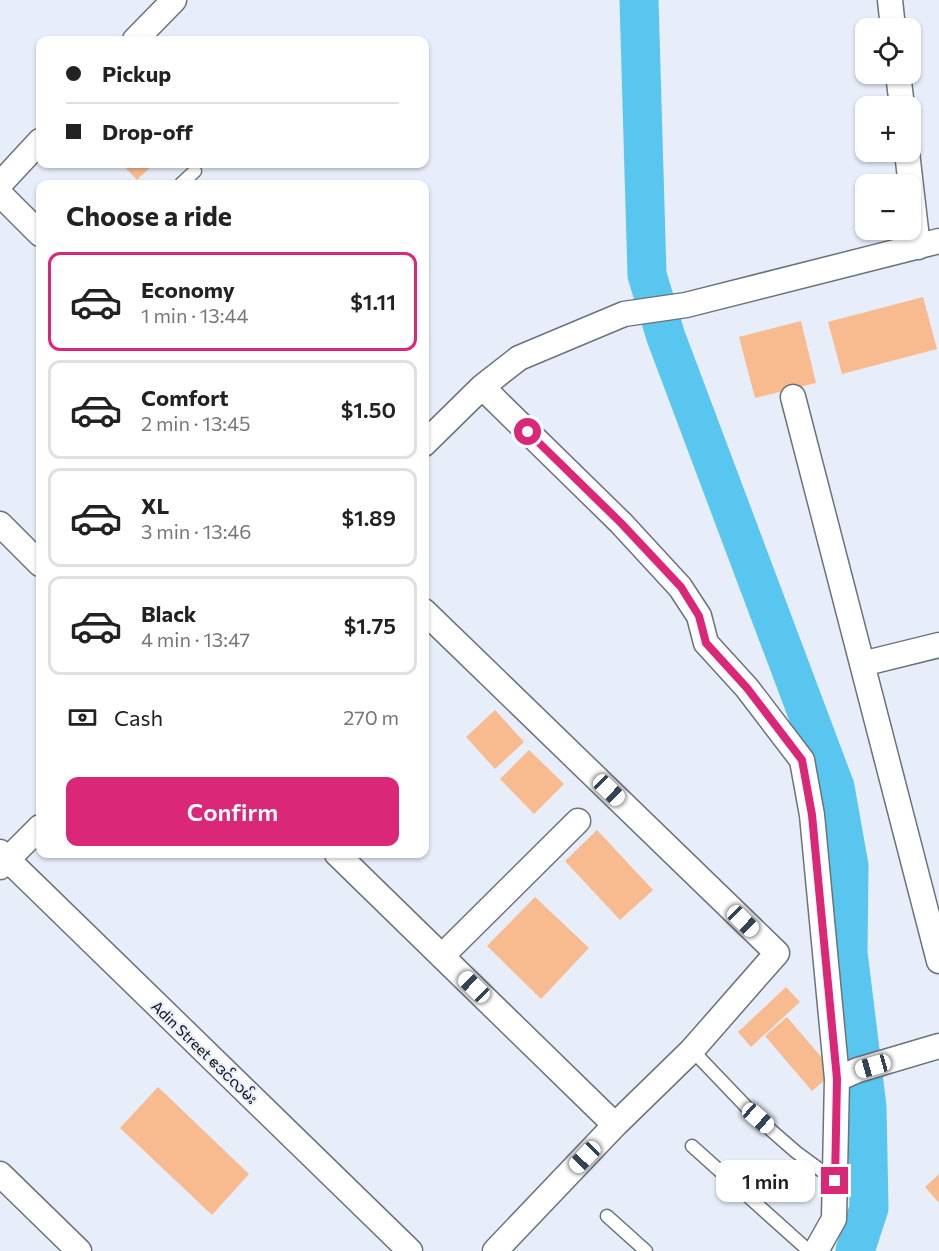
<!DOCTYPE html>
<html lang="en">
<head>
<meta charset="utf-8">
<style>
	body { margin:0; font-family:Commissioner,"Noto Sans Myanmar",sans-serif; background:#f2f2f2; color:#222; height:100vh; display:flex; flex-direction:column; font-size:22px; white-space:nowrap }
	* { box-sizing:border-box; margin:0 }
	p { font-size:20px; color:#767676 }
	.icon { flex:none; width:33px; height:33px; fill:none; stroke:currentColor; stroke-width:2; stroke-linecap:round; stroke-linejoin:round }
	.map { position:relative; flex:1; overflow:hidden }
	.details { position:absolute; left:36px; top:180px; width:393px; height:678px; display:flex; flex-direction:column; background:#fff; border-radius:12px; box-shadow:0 2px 4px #0004 }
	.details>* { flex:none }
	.hud { position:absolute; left:36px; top:36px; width:393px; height:132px; border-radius:12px; box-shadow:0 2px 4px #0004; display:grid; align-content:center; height:132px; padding:0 30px; background:#fff }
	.controls { position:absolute; left:855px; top:18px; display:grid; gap:12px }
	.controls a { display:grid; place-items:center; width:66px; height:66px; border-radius:12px; background:#fff; box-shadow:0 2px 4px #0004; font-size:30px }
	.end { position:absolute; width:27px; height:27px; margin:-14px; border:8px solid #db2777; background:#fff; box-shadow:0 0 0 3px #fff }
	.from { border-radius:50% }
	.bubble { position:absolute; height:42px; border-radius:12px; background:#fff; box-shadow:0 2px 4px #0004; font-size:20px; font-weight:600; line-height:42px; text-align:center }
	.car { position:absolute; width:18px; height:36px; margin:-18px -9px; border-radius:8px; box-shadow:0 0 4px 2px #0007; background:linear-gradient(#fff 24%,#345 0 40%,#fff 0 76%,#345 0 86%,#fff 0) }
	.hud b { display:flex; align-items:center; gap:21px; height:57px; font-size:22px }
	.hud b+b { border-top:2px solid #e0e0e0 }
	.hud i { width:15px; height:15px; background:#222 }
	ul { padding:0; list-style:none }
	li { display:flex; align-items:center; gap:18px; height:99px; margin:0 12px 9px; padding:0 18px; border:3px solid #e0e0e0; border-radius:12px }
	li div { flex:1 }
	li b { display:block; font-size:22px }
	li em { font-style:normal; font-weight:600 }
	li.current { border-color:#db2777 }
	li>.icon { width:54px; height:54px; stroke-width:1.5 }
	h2 { padding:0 30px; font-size:27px; line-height:72px }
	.pay { display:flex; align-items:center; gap:15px; height:66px; padding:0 30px; font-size:22px }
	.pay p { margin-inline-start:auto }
	.primary-button { display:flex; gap:12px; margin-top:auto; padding:12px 30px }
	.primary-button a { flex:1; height:69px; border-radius:12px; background:#db2777; color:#fff; font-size:24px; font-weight:600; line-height:69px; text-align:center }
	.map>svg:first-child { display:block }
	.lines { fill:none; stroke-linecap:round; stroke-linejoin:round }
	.river { stroke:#58c6ee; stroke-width:39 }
	.building { fill:#f8ba8f }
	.lane-casing { stroke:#6b727a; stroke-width:15 }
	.street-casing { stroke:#6b727a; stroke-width:27 }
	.lane { stroke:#fff; stroke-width:12 }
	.street { stroke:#fff; stroke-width:24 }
	.route { stroke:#db2777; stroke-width:8 }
	.labels { text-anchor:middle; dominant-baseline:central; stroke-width:4.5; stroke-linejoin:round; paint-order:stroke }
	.street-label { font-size:15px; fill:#0d0f13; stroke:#e7eef9 }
</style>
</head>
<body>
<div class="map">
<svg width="939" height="1251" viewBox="0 0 939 1251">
	<rect width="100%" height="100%" fill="#e7eef9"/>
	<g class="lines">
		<path class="river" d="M639,0L647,275L666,337L835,787L849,866L848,953L867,1107L869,1208L855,1251"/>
	</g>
	<path class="building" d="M122,164H154L137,180Z
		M923,297L937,349L842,374L828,322Z
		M801,321L816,383L755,398L739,337Z
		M495,710L524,742L495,769L466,737Z
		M529,750L564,784L534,814L500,779Z
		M597,830L653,890L620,920L565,861Z
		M535,897L589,948L541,999L487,946Z
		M786,987L800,1002L751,1047L738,1032Z
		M787,1017L834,1072L812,1091L765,1036Z
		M158,1087L249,1174L212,1215L120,1128Z
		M939,1174V1203L925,1187Z"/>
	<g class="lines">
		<defs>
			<path id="lane" d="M181,184L195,171
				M692,1050L757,1118L796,1152L834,1180
				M692,1146L809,1251
				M607,1216L646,1251"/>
			<path id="street" d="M890,0L893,28
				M135,40L174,0
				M898,74L902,106
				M907,152L918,247
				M0,184L40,141
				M0,194L40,234
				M482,387L621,523L680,587L699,616L706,643L747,688L802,760L812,815L837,1079L834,1219L816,1251
				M793,397L939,961
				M424,444L482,387L519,358L624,314L686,305L939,241
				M0,524L40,564
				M424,611L777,953L692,1050L615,1125L495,1251
				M862,664L939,645
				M0,852L410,1251
				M337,854L615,1125
				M0,867L40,827
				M442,956L578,821
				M837,1079L858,1070L939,1046
				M0,1174L79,1251"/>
		</defs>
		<use href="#lane" class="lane-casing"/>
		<use href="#street" class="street-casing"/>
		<use href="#lane" class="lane"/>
		<use href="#street" class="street"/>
	</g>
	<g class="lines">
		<path class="route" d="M528,432L621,523L681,587L699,616L706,643L747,688L802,760L812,815L837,1079L835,1181"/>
	</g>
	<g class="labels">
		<g class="street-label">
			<text transform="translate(205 1052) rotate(44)">Adin Street ဧဒင်လမ်း</text>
		</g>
	</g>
</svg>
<div class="controls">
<a><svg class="icon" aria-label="locate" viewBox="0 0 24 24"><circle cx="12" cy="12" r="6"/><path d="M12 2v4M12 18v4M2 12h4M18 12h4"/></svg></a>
<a>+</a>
<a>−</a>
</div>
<i class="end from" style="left:528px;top:432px"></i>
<i class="end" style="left:835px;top:1181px"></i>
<div class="bubble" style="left:716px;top:1160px;width:99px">1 min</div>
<i class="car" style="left:609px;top:790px;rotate:134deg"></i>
<i class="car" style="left:743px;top:921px;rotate:134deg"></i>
<i class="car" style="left:474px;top:987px;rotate:314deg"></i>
<i class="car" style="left:873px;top:1066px;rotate:254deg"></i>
<i class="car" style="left:758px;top:1118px;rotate:131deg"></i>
<i class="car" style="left:585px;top:1157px;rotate:224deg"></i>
<div class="hud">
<b><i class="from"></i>Pickup</b>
<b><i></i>Drop-off</b>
</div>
<section class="details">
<h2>Choose a ride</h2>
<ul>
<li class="current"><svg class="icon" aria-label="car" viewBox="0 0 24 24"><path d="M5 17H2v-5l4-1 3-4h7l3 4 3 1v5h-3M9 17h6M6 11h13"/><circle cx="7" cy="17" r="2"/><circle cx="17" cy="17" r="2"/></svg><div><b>Economy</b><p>1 min · 13:44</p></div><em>$1.11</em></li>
<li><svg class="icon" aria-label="car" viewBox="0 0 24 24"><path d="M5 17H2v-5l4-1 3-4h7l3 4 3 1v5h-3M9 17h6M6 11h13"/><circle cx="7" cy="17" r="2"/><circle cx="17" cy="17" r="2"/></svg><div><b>Comfort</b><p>2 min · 13:45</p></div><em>$1.50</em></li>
<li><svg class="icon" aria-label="car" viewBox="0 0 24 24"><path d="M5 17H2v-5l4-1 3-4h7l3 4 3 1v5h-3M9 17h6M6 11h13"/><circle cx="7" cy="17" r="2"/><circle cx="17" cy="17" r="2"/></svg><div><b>XL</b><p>3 min · 13:46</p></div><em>$1.89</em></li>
<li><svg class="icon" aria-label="car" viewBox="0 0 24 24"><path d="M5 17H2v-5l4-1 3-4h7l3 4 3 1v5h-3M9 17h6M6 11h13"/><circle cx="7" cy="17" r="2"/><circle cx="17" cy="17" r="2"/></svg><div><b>Black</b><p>4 min · 13:47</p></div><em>$1.75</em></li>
</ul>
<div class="pay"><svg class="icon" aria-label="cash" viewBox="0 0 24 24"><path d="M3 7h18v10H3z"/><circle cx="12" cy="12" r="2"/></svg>Cash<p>270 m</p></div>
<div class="primary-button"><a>Confirm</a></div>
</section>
</div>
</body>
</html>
